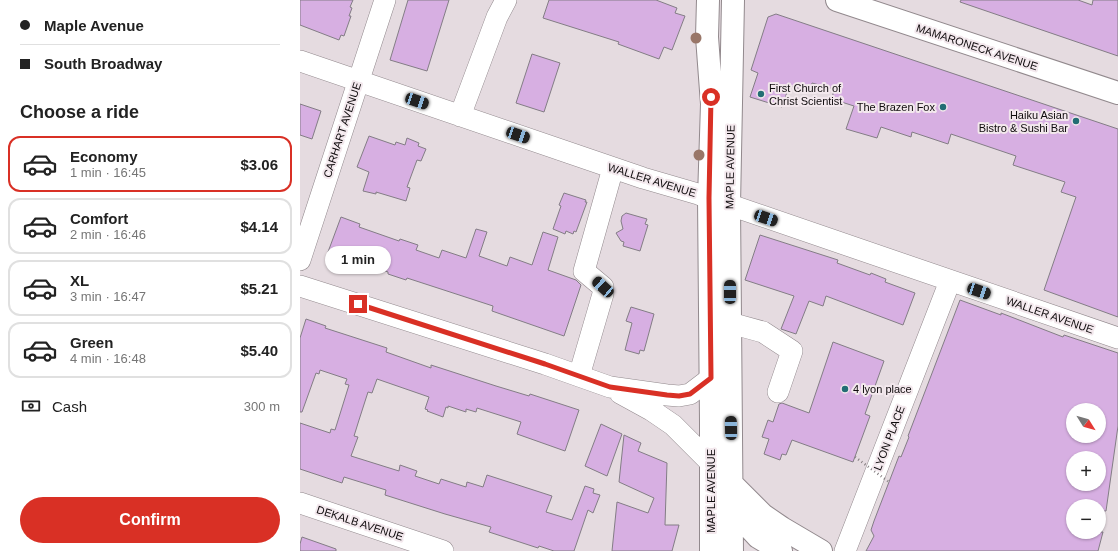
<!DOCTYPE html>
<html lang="en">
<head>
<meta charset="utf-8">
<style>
	body { margin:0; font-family:Arial,sans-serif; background:#f2f2f2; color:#222; height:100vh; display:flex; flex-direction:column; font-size:15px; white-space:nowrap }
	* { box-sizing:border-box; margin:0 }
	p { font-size:13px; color:#767676 }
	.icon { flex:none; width:22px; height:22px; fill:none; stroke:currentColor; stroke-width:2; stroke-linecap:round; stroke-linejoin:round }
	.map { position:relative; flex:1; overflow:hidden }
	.sheet { display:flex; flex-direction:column; background:#fff; width:300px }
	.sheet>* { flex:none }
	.banner { display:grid; align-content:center; height:88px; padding:0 20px; background:#fff }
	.needle { width:26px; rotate:127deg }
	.controls { position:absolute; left:766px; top:403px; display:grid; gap:8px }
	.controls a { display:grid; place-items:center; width:40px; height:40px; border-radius:50%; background:#fff; box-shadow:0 1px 3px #0004; font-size:20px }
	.end { position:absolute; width:18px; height:18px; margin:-9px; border:5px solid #d93025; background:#fff; box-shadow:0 0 0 2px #fff }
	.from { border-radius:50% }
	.bubble { position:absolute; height:28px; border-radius:14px; background:#fff; box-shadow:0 1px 3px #0004; font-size:13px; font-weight:600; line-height:28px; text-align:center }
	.car { position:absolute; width:12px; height:24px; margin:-12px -6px; border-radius:5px; box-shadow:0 0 3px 1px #0007; background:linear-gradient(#222 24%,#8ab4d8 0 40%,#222 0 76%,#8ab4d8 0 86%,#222 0) }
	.banner b { display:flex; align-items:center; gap:14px; height:38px; font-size:15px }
	.banner b+b { border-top:1px solid #e0e0e0 }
	.banner i { width:10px; height:10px; background:#222 }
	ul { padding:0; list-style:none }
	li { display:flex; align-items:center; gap:12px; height:56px; margin:0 8px 6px; padding:0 12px; border:2px solid #e0e0e0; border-radius:12px }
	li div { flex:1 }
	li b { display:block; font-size:15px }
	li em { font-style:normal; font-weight:600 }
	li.on { border-color:#d93025 }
	li>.icon { width:36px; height:36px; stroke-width:1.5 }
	h2 { padding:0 20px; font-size:18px; line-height:48px }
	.pay { display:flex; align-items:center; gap:10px; height:44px; padding:0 20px; font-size:15px }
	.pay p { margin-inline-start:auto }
	.button { display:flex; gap:8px; margin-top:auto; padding:8px 20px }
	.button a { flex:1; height:46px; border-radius:24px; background:#d93025; color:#fff; font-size:16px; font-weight:600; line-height:46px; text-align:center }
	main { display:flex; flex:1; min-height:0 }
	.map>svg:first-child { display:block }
	.building { fill:#d7afe2; stroke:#837d85; fill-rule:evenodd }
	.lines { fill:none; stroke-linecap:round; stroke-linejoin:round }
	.minor-casing { stroke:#92898d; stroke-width:22 }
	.major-casing { stroke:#92898d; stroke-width:24 }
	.minor { stroke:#fff; stroke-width:21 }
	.major { stroke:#fff; stroke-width:22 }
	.path-bridge { stroke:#857e81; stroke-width:2.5; stroke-dasharray:1 3; stroke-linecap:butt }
	.tree { fill:#997668 }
	.route { stroke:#d93025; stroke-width:5 }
	.poi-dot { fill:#226d74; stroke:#f3e8ed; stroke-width:1.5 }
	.labels { text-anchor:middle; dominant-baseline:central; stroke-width:4; stroke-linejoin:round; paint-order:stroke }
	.street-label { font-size:11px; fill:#0f0b0d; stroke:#f3e8ed }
	.poi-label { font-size:11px; fill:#0f0b0d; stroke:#f3e8ed; text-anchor:start }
</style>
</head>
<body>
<main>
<section class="sheet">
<div class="banner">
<b><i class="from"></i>Maple Avenue</b>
<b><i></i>South Broadway</b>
</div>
<h2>Choose a ride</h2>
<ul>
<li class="on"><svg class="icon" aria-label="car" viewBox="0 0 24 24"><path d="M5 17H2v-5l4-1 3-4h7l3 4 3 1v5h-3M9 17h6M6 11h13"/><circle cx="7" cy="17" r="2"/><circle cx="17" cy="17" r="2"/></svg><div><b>Economy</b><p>1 min · 16:45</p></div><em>$3.06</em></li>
<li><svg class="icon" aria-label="car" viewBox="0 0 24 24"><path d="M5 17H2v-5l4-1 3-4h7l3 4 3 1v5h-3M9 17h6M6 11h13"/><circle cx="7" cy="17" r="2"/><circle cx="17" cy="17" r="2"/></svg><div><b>Comfort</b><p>2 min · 16:46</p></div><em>$4.14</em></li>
<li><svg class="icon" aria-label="car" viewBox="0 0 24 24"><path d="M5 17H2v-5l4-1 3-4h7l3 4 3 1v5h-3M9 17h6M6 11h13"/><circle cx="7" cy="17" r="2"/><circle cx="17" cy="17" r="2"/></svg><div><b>XL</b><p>3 min · 16:47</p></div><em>$5.21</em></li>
<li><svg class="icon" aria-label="car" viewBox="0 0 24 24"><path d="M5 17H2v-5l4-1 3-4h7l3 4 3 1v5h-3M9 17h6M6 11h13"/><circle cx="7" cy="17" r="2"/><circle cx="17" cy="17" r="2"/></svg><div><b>Green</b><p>4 min · 16:48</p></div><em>$5.40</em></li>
</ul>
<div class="pay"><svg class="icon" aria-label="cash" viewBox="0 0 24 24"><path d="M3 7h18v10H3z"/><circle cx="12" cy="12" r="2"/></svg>Cash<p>300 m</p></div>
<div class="button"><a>Confirm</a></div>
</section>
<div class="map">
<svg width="818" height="551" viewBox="0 0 818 551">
	<rect width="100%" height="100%" fill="#e5dbe0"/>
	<path class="building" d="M0,0H53L50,7L52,8L49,16H51L44,36L41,35L39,40L0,25Z
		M108,0H149L127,71L90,60Z
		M249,0H356L377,8L375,13L385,16L372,50L364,47L359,59L318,44L319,42L243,18Z
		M661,0H778L792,5L793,0H818V56L660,2Z
		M476,14L818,129V317L744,290L776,197L761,192L765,182L713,165L716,156L651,134L648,144L612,132L611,137L581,127L577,138L546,129L554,106L532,99L534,89L512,83L510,91L489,86L482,107L450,97L458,73L451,70L468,17Z
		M232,54L260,63L244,112L216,103Z
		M0,104L21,111L12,139L0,135Z
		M69,136L95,145L96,142L105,145L107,138L119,143L118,146L126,149L121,161L117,160L107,187L110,188L106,201L76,192V194L63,191L69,172L57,167Z
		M264,193L286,200L285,202H287L276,232L274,231L273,234L266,231L265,234L253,229L261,206L259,205Z
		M326,213L347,219L345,224L348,225L340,251L323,246L324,242L321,241L316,233L323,229L321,221L322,216Z
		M41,217L60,224L59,227L99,241L100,239L118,245L116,250L139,258L142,250L166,258L176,229L187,232L179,256L207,266L210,257L232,265L243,232L258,237L248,270L276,280L281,285L264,336L192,311L193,306L107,278L106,280L88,274V272L52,258L51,259L28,252Z
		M460,235L538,260L537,263L570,275L571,273L586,279L585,282L615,293L603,325L526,296L523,306L509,301L496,334L481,329L494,296L445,280Z
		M660,300L701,315V313L763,337L764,335L818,353V426L806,511H799V506H773V532H803L798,551H566L574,536L571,530L574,521L599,456L601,457L609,437L608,436ZM773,410H799V436H773ZM773,458H799V484H773Z
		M331,307L354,314L344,351L340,350L339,354L325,350L332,323L326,321Z
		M6,319L26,326L25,328L87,348L86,352L131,368V365L196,386L229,396L230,394L279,410L265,451L217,434L221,422L177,408L176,412L166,409V412L148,406V408L146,407L143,417L127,411L128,410L125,409L129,397L77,379L72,393L68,392L59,420L54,436L58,437L51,456L99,471L100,465L117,471L115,476L139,484L141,479L166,487L167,482L183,487L187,475L252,496L246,512L272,520L285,486L294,489L293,493L300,495L293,513L288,510L274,551H254L239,546L238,548L189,532L191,527L145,514L85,495L86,490L44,477L42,483L0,469V423L30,433L31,429L35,430L49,385L45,384L47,379L20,370L19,374L16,373L2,412H0V338Z
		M533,342L584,361L565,414L570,416L553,462L492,440L486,455L482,454L480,460L464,454L469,439L462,437L468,420L473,422L479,404L482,403L509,413Z
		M301,424L322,434L307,476L285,466Z
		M324,435L341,443L338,451L367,463L365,525H379L372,551H312L317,502L348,513L354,498L319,482Z
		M2,537L36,549V551H0V544Z"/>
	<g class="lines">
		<defs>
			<path id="minor" d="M0,61L343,178L398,194L818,338
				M160,116L197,17L206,0
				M0,260L85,0
				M0,286L245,364L310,387L367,395L379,396L390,394L411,378
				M430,323L463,332L492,351L478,392
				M279,376L303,294V287L284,271L313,168
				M320,393L351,410L373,425L411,463
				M0,503L143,551
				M545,551L650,281"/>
			<path id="major" d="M408,0L407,37L412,104L409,198L411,422V551
				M537,0L818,93
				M426,478L463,515L482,528L521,551
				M429,502L432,509L458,537L481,551
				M432,551L429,205L433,0"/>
		</defs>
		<use href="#minor" class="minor-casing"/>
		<use href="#major" class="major-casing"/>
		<use href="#minor" class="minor"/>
		<use href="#major" class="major"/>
		<path class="path-bridge" d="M555,457L589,482"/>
	</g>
	<g class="tree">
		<circle cx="396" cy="38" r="5.5"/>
		<circle cx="399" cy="155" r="5.5"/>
	</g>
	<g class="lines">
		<path class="route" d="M58,304L245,364L310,387L367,395L379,396L390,394L411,378L409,198L411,97"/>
	</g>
	<g class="poi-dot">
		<circle cx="461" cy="94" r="4"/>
		<circle cx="643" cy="107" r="4"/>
		<circle cx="776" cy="121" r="4"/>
		<circle cx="545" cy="389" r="4"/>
	</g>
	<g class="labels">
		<g class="street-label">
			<text transform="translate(677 47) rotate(18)">MAMARONECK AVENUE</text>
			<text transform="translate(42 130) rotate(-72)">CARHART AVENUE</text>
			<text transform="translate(430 167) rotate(-89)">MAPLE AVENUE</text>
			<text transform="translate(352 180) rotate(17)">WALLER AVENUE</text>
			<text transform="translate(750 315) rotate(19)">WALLER AVENUE</text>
			<text transform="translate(589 438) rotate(-69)">LYON PLACE</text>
			<text transform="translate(411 491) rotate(-90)">MAPLE AVENUE</text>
			<text transform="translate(60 523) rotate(18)">DEKALB AVENUE</text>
		</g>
		<g class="poi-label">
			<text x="469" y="88">First Church of<tspan x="469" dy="13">Christ Scientist</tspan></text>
			<text x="635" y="107" text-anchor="end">The Brazen Fox</text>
			<text x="768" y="115" text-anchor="end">Haiku Asian<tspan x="768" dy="13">Bistro &amp; Sushi Bar</tspan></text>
			<text x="553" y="389">4 lyon place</text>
		</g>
	</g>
</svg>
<div class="controls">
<a><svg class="needle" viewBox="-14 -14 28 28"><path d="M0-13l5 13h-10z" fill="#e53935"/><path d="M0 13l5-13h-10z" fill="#767676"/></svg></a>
<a>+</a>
<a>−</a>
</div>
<i class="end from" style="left:411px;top:97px"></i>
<i class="end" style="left:58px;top:304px"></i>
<div class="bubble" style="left:25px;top:246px;width:66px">1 min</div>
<i class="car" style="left:117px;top:101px;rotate:109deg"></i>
<i class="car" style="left:218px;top:135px;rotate:109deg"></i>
<i class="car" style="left:466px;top:218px;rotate:109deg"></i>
<i class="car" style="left:303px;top:287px;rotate:312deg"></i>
<i class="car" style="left:679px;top:291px;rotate:109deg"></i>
<i class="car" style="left:430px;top:292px;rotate:0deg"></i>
<i class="car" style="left:431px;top:428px;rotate:359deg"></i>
</div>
</main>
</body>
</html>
